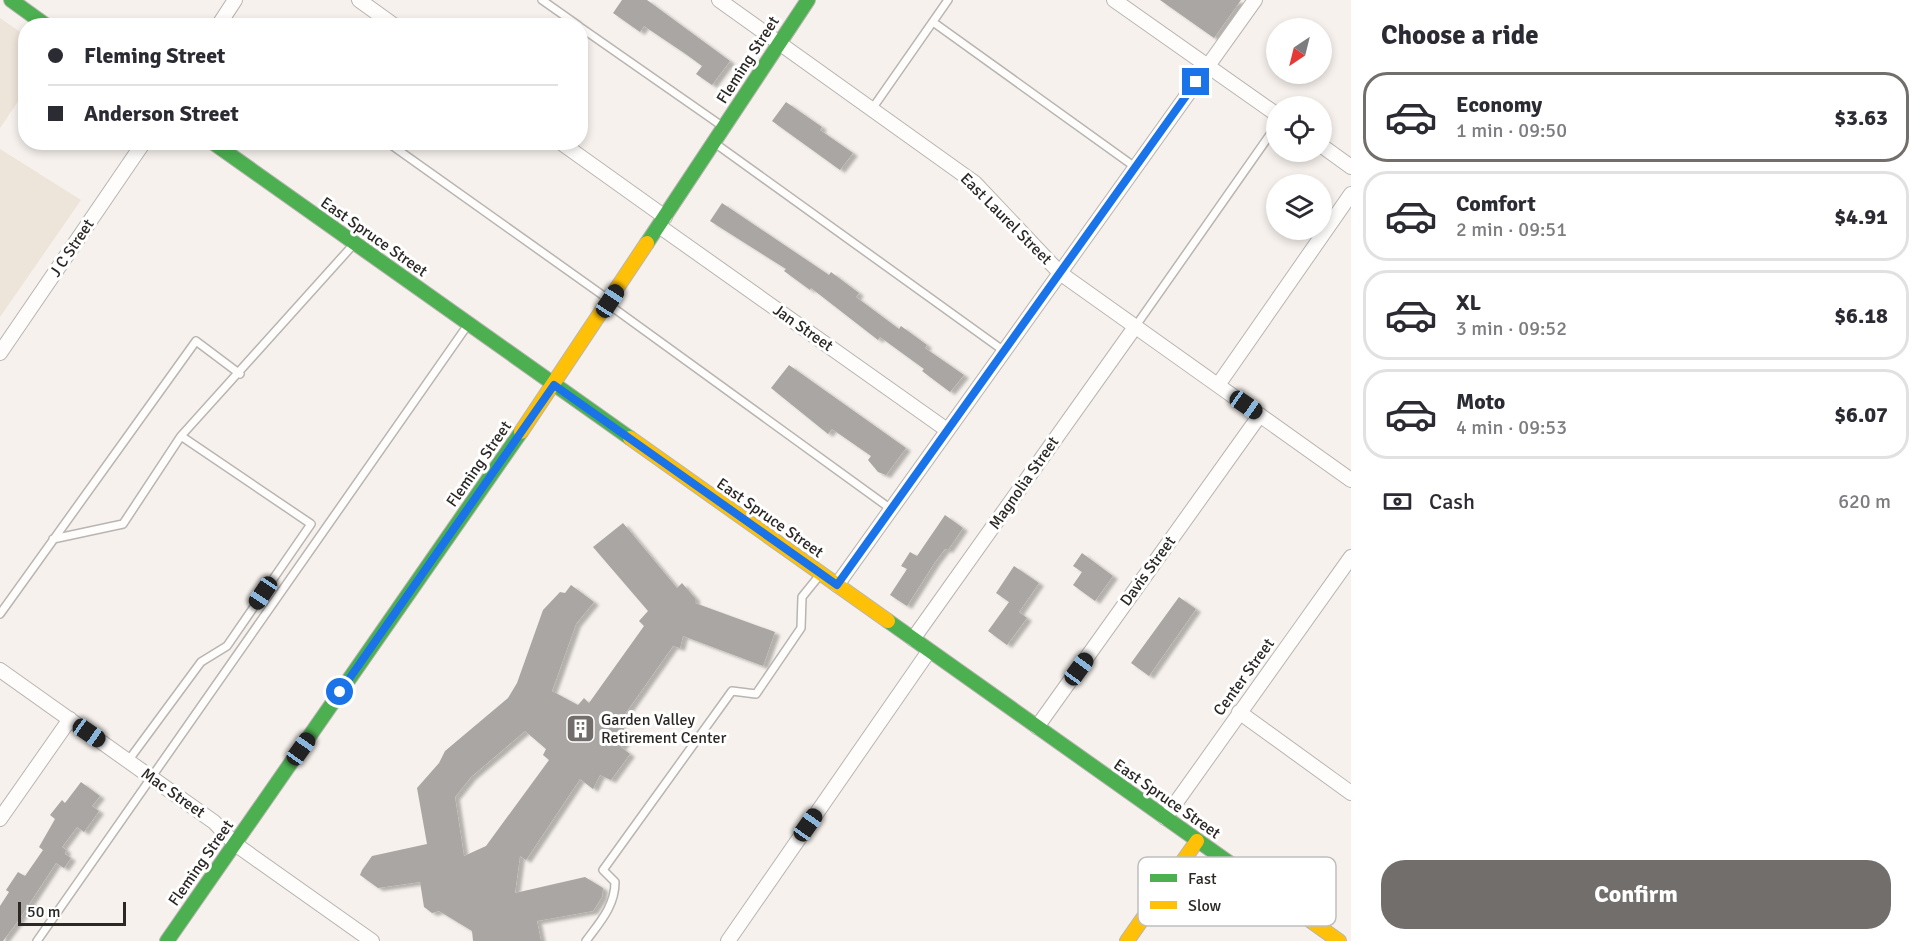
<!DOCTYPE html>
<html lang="en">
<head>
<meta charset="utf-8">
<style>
	body { margin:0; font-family:Signika,sans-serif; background:#f7f7f7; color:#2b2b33; height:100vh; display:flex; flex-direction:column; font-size:22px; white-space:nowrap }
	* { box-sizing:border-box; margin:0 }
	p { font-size:20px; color:#7c7c81 }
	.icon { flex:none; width:33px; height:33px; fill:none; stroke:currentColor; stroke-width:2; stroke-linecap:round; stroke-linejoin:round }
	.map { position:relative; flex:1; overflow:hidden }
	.details { display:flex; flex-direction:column; background:#fff; width:570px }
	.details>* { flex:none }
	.top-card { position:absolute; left:18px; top:18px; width:570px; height:132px; border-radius:24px; box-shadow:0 3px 9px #0003; display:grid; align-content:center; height:132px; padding:0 30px; background:#fff }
	.needle { width:39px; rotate:215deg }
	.fabs { position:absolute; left:1266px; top:18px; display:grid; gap:12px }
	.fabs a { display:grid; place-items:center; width:66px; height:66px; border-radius:50%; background:#fff; box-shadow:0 3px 9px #0003; font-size:30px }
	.scale { position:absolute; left:18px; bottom:15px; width:108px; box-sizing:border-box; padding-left:6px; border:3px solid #2b2826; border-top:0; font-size:16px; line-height:21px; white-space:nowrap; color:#2b2826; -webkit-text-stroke:4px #fff; paint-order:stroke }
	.end { position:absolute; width:27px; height:27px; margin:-14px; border:8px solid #1a73e8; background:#fff; box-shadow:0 0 0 3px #fff }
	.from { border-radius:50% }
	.car { position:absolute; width:18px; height:36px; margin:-18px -9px; border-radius:8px; box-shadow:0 0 4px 2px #0007; background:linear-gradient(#222 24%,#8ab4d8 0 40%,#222 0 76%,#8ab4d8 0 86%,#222 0) }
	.top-card b { display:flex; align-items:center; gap:21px; height:57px; font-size:22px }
	.top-card b+b { border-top:2px solid #e1e1e2 }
	.top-card i { width:15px; height:15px; background:#2b2b33 }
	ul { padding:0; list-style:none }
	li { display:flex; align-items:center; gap:18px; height:90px; margin:0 12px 9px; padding:0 18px; border:3px solid #e1e1e2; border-radius:24px }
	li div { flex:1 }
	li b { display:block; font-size:22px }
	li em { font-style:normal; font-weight:800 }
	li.selected { border-color:#726e6b }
	li>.icon { width:54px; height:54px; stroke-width:1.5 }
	h2 { padding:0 30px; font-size:27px; line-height:72px }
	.pay { display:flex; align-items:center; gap:15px; height:66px; padding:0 30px; font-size:22px }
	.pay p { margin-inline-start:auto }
	.button { display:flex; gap:12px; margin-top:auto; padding:12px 30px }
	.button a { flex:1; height:69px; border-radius:24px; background:#726e6b; color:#fff; font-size:24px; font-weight:800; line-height:69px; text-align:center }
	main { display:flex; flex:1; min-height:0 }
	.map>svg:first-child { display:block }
	.built { fill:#ede4da }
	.building { fill:#aaa6a3; fill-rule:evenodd; filter:url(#shadow) }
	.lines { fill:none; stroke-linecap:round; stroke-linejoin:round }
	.lane-casing { stroke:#b8b5b2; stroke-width:10 }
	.street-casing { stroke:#b8b5b2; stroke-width:16 }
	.fast-casing { stroke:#b8b5b2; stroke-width:16 }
	.slow-casing { stroke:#b8b5b2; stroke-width:16 }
	.lane { stroke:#fefdfc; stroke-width:7 }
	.street { stroke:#fefdfc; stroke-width:14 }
	.fast { stroke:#4caf50; stroke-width:14 }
	.slow { stroke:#ffc107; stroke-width:14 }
	.route { stroke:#1a73e8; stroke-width:8 }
	.labels { text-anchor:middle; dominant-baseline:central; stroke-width:6; stroke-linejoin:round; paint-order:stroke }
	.street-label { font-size:16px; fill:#2b2826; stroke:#fff }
	.poi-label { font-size:16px; fill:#2b2826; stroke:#fff; text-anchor:start }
	.key { fill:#fff; stroke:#bfbebe; stroke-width:1.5 }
	.key-label { font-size:16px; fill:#2b2826 }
</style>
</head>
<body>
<main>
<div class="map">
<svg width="1351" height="941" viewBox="0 0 1351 941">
	<defs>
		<filter id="shadow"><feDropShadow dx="5" dy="3" stdDeviation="1.5" flood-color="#0004"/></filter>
	</defs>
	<rect width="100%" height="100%" fill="#f6f1ec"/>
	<path class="built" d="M0,18L26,36L25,91L0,128Z
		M0,149L81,200L0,317Z"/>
	<path class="building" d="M622,0H647L730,61L712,85L696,74L702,66L687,55L644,26L640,32L613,13Z
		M1160,0H1241L1214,38Z
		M786,102L822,127L820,130L853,153L840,170L772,121Z
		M722,203L829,275L831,272L859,293L856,297L899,329L901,326L927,345L925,348L964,375L950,392L922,371L924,369L880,337L878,340L811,288L810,290L784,271L786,269L710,221Z
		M789,365L906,448L886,475L878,472L868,460L871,456L832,429L828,434L771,388Z
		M945,515L963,528L948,550L945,549L935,562L907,606L890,595L907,569L901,566L910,552L917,556Z
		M623,523L677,588L682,583L695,598V603L775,632L763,666L683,636L680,648L673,646L618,724L631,734L621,747L630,754L611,780L600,775L593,789L580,779L526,860L520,856L515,893L585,877L603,888L602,897L593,911L537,921L541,941H473L472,931L439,911L432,913L424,907L420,882L378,888L360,875L362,870L372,856L427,844L417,788L439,763L445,751L508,698L517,683L543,610L560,592L565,593L571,585L594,602L576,624L552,691L578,705L584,698L589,703L644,626L639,621L648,611L593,547ZM525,731L546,749L543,755L549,760L486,846L464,856L455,797L471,777Z
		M1082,553L1113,576L1095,601L1073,585L1082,572L1073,566Z
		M1014,566L1039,583L1019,612L1027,618L1007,645L988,631L1009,602L996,593Z
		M1179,597L1196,609L1149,676L1131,663Z
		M81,782L100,796L92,806L99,811L84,832L77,827L62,847L66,850L65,854L71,858L64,868L56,863L18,921L3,941H0V906L9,892L6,890L18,872L25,876L43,850L39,847L55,819L50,815L62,800L65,803Z"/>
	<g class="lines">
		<defs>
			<path id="lane" d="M542,0L579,26
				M933,22L1135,167
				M580,27L722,126
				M872,109L948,0
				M387,142L608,299
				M716,144L1004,351
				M608,304L891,509
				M1135,327L1276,126
				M53,539L123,524L181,436L353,245
				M0,614L196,341L240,374
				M128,761L201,662L227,646L311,524L181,436
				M37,941L467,326
				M586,941C600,922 615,906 615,882L603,870L732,691L756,694L801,628L802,597L819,576"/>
			<path id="street" d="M359,0L395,26
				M719,0L975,183L1060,273L1351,480
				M1114,0L1276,114
				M218,26L235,0
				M560,142L665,217
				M1322,146L1351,167
				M659,226L947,430
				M0,353L144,142
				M1218,385L1351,194
				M837,585L1255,0
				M913,639L1135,327
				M0,670L214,822L235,844L372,941
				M1239,712L1351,793
				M1037,727L1260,415
				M1165,818L1351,557
				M0,819L70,719
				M728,941L929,651"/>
			<path id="fast" d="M11,0L47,26
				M212,142L630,438
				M647,243L808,0
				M888,621L1276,896
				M167,941L521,432"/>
			<path id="slow" d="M521,432L647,243
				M630,438L888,621
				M1276,896L1339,941
				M1127,941L1197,841"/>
		</defs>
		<use href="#lane" class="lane-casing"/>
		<use href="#street" class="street-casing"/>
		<use href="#fast" class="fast-casing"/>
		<use href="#slow" class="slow-casing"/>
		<use href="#lane" class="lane"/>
		<use href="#street" class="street"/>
		<use href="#fast" class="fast"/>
		<use href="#slow" class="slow"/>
	</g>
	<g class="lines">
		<path class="route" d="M340,692L554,385L837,585L1196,82"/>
	</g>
	<defs>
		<symbol id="building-square" viewBox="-11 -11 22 22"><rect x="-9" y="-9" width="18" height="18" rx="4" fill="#726e6b" stroke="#fff"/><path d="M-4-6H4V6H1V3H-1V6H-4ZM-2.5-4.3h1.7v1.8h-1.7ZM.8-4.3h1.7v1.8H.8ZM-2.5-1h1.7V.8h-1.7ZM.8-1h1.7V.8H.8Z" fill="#fff"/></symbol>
	</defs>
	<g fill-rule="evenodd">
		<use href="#building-square" x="564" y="712" width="33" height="33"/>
	</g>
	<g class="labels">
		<g class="street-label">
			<text transform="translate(748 60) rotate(-57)">Fleming Street</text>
			<text transform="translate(1006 219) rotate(45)">East Laurel Street</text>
			<text transform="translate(374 237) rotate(35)">East Spruce Street</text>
			<text transform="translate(72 248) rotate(-56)">J C Street</text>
			<text transform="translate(803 328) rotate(35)">Jan Street</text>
			<text transform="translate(479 464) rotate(-55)">Fleming Street</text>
			<text transform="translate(1024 483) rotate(-55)">Magnolia Street</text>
			<text transform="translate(770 518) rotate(35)">East Spruce Street</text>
			<text transform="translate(1148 571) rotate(-54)">Davis Street</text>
			<text transform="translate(1244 677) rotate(-54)">Center Street</text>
			<text transform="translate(173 793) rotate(35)">Mac Street</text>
			<text transform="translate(1167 799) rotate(35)">East Spruce Street</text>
			<text transform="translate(201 863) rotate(-55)">Fleming Street</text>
		</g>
		<g class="poi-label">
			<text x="601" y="720">Garden Valley<tspan x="601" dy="18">Retirement Center</tspan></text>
		</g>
	</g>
	<rect x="1138" y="857" width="198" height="69" rx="9" class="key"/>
	<rect x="1150" y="874" width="27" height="8" fill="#4caf50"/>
	<rect x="1150" y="901" width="27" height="8" fill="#ffc107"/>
	<g class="key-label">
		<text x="1188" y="884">Fast</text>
		<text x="1188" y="911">Slow</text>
	</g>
</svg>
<div class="fabs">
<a><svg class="needle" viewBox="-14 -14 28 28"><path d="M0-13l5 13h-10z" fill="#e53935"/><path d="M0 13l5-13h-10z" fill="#7c7c81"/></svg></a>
<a><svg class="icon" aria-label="locate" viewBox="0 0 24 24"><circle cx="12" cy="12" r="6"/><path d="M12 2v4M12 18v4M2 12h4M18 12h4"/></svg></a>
<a><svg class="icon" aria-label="layers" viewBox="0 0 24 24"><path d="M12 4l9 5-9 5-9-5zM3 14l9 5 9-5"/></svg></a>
</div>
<div class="scale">50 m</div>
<i class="end from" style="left:340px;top:692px"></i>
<i class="end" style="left:1196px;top:82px"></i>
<i class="car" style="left:610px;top:301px;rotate:33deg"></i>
<i class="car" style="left:1246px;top:405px;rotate:125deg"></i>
<i class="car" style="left:263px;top:593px;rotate:214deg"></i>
<i class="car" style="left:1079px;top:669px;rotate:36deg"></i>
<i class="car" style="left:89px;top:733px;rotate:125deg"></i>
<i class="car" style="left:301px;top:749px;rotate:35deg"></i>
<i class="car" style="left:808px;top:825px;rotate:35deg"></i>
<div class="top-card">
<b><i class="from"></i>Fleming Street</b>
<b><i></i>Anderson Street</b>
</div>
</div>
<section class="details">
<h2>Choose a ride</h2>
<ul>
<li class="selected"><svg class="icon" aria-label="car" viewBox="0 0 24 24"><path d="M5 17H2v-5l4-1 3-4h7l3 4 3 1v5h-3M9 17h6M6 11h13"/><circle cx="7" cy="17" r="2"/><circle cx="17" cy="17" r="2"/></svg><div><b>Economy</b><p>1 min · 09:50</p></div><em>$3.63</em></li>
<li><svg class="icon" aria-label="car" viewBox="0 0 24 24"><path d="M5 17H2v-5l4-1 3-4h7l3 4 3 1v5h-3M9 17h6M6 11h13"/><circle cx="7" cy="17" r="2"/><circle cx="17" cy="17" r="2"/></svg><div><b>Comfort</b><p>2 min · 09:51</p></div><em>$4.91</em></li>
<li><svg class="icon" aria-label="car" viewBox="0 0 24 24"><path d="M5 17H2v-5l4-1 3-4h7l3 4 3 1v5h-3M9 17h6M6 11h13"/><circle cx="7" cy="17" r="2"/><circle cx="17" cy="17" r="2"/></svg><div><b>XL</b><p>3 min · 09:52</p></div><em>$6.18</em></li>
<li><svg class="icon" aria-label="car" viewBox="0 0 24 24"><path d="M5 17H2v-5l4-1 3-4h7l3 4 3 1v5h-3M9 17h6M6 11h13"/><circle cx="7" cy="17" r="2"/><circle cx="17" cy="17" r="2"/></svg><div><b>Moto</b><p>4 min · 09:53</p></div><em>$6.07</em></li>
</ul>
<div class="pay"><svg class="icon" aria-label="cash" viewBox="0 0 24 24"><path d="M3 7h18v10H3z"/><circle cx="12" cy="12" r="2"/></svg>Cash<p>620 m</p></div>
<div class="button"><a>Confirm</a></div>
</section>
</main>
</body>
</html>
